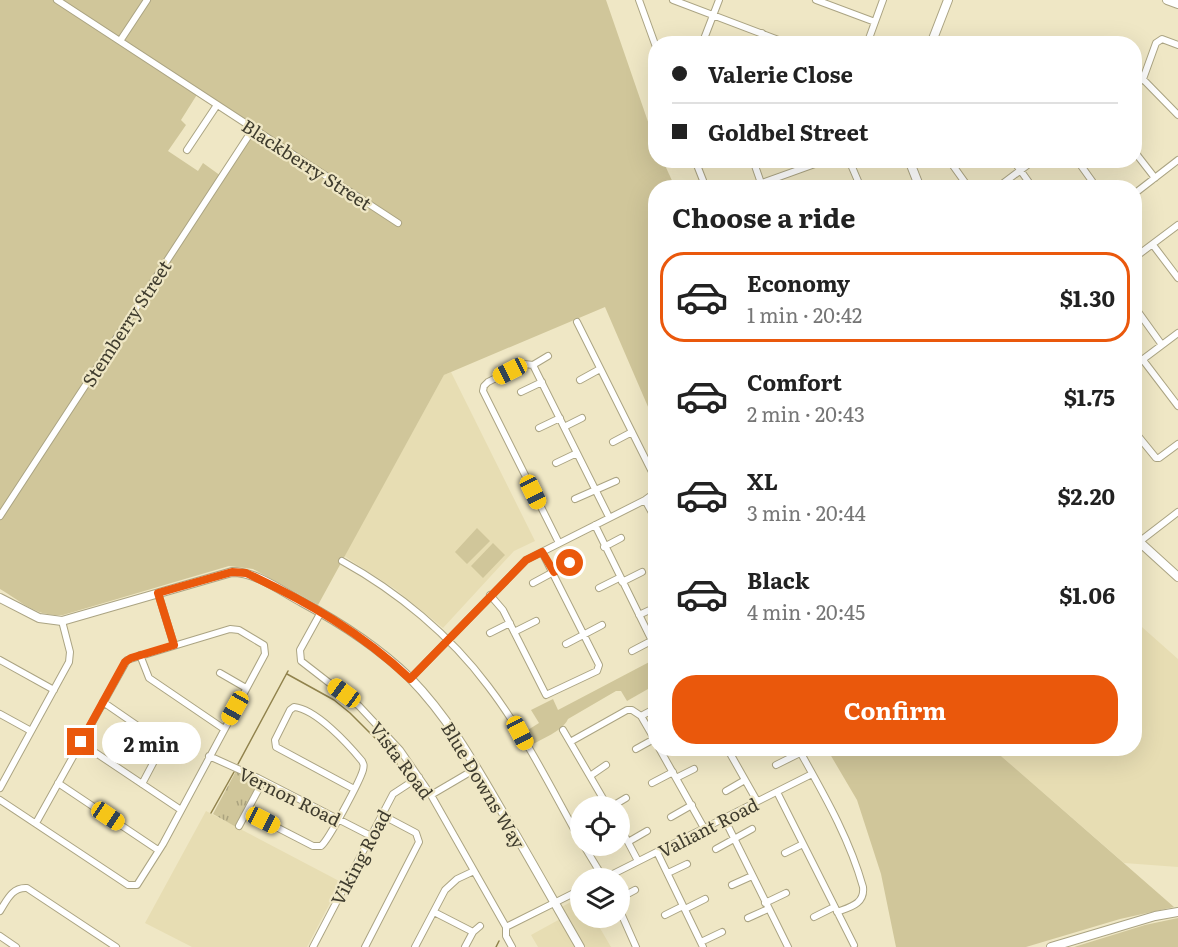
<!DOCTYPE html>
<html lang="en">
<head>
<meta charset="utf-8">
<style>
	body { margin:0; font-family:Literata,serif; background:#f6f6f6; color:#222; height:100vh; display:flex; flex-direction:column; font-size:22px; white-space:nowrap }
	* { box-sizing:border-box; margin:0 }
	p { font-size:20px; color:#767676 }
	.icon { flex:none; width:33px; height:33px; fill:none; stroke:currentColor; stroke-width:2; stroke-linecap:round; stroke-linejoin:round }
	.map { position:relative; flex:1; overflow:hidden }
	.sheet { position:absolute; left:648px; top:180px; width:494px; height:576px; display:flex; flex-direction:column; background:#fff; border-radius:24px; box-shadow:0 6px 24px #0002 }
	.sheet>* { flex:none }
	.banner { position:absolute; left:648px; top:36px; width:494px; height:132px; border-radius:24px; box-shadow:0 6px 24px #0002; display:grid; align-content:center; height:132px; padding:0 24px; background:#fff }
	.controls { position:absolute; left:570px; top:796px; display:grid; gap:12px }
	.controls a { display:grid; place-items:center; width:60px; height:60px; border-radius:50%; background:#fff; box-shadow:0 6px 24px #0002; font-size:30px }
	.end { position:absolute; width:27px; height:27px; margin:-14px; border:8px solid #ea580c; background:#fff; box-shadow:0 0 0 3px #fff }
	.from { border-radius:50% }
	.bubble { position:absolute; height:42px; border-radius:21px; background:#fff; box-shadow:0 6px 24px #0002; font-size:20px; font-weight:700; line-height:42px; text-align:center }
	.car { position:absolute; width:18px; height:36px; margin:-18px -9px; border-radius:8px; box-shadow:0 0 4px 2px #0007; background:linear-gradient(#f5c518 24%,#345 0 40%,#f5c518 0 76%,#345 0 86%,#f5c518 0) }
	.banner b { display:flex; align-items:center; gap:21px; height:57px; font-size:22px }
	.banner b+b { border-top:2px solid #e0e0e0 }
	.banner i { width:15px; height:15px; background:#222 }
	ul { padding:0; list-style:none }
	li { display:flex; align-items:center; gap:18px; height:90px; margin:0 12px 9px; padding:0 12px; border:3px solid transparent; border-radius:24px }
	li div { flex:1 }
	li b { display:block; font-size:22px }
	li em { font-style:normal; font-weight:700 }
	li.active { border-color:#ea580c }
	li>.icon { width:54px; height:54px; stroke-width:1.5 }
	h2 { padding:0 24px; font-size:27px; line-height:72px }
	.cta { display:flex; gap:12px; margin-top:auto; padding:12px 24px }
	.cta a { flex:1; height:69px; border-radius:24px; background:#ea580c; color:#fff; font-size:24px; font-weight:700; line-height:69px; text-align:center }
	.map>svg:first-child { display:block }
	.built { fill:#e7ddb3 }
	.grass { fill:#d0c69a; fill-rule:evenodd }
	.park { fill:url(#park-tufts) }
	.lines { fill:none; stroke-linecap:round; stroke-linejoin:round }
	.stream { stroke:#90824c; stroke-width:1.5 }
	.street-casing { stroke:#aba483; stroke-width:8 }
	.secondary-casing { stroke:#aba483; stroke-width:10 }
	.street { stroke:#fff; stroke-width:6 }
	.secondary { stroke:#fff; stroke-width:8 }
	.route { stroke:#ea580c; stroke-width:8 }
	.labels { text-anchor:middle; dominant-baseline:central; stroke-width:4.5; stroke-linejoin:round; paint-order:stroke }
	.street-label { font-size:18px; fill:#3f3c2e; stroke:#efe7c5 }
</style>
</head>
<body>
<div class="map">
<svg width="1178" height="947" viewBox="0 0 1178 947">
	<defs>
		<pattern id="park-tufts" width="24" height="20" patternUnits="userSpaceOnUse" patternTransform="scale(1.5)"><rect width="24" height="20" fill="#d0c69a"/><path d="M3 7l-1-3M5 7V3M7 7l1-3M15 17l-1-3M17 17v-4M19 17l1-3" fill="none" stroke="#aaa27e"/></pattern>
	</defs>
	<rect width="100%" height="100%" fill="#efe7c5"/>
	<path class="built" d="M451,372L535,541L514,551L443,628L395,589L344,556L444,375Z
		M1134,620L1178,659V867L1124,863L993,749L1134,748Z
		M206,811L341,882L307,947H192L145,923Z
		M580,897V918H594L611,947H538L531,935L562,918L558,909Z"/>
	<path class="grass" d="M0,0H606L655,142L656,160L663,161L675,187L656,188L655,423L605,307L444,375L318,605L253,569L229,566L63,615C34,616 24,603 0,589ZM198,93L252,129L221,176L203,163L198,171L168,151L186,125L181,120Z
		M477,528L490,541L467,564L455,552Z
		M493,543L505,555L483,578L471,566Z
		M655,659V685L627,701L621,691H616L568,719C563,731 541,739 530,746L523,733L539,723L531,710L553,699L558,710Z
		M827,749H993L1174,907L1120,919L1026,947H896L881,874L857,800Z
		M1178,918V947H1074L1145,925Z"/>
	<path class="park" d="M236,771L253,778L257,785L236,827L213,814Z"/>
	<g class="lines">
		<path class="stream" d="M287,674L334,700L350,713L377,740L408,777
			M238,764L288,671
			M211,813L234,772
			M496,947L499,941"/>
		<defs>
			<path id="street" d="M57,0L398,223
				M639,0L656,47
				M673,0L789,44
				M816,0L875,22
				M120,41L147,0
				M702,44L719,0
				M758,44L762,33
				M867,44L883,0
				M1134,70L1178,115
				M1134,86L1143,79L1156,43L1162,39L1178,45
				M187,150L217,105
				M1134,151L1155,178
				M695,160L706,188
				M753,160L761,183
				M849,160L861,188
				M949,160L969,188
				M1013,160L1033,188
				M1077,160L1097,188
				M748,188L826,160
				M997,188L1034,160
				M1134,194L1178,160
				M1153,245L1178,278
				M1134,258L1178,225
				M1134,306L1162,345
				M577,322L656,480
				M548,356L533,365L524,364L488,382L484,386L483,391L559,543
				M1143,360L1178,406
				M533,365L609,517
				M1134,366L1178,333
				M580,380L600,369
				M521,392L542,382
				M564,427L582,418
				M539,428L560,418
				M1134,431L1156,458H1159L1178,444
				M613,442L632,432
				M556,463L577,453
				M575,499L616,481
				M645,500L656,520
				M0,516L253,129
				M595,525L656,649
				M1139,542L1178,512
				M604,547L621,538
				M342,561C398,592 450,635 488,686C524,733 551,788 580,840
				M622,582L642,572
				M533,583L570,563
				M599,588L619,578
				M158,593L174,645
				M490,595L503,610L546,695L597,671L599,665L542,552
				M321,612L300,650L301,661L359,706L400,750L431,795L506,927V936L512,947
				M639,615L656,607
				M514,632L536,621
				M490,633L510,623
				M566,644L602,625
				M632,651L651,641
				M140,655L149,678L224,729
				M0,660L54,690
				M220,673L246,688
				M410,679L526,560L645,500L656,492
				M103,702L161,742L160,750L142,784
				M0,714L31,731
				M641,716L656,708
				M563,730L608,807
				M570,742L627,710H632L641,716L656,742
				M81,743L181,810
				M659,748L704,828
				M727,748L757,801
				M798,748C823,793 849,837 863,887C865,904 850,907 837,912
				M636,749L654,739
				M209,756L258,778L371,836
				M776,765L800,753
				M590,776L606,765
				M676,778L694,769
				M58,783L158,850
				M652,783L673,772
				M0,788L69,662L70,652L62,621
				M726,791L745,780
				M777,792L854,945
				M431,795L477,768
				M0,800L128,885H137L163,844L265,654L264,645L239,630L230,629L127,660L36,823
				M611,807L626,798
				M247,812L313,846H321C328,841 360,781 363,770C364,765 364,765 362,761C348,744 316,709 294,707L290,710L275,740L276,747L354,789
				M671,817L692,805
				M724,818L788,947
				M239,826L263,781
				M620,827L638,861
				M628,842L647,831
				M584,846L604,879
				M716,849L752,829
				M657,852L703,947
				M785,853L803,844
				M668,873L687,864
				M603,879L812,774
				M732,885L752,876
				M620,898L635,890
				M765,903L786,893
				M685,909L705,899
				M0,911C7,900 12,887 27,888L116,947
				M620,911L636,947
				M434,912L473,932
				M665,915L683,906
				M814,917L834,907
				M748,918L768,909
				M506,927L580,890
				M0,936L16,947
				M701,942L722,932
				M313,947L393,794L419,777
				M365,947L419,842L416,833L382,815
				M415,947L445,890L457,879L474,871
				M465,947L473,932L480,926"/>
			<path id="secondary" d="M1167,0L1178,4
				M931,44L948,0
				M909,160L920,188
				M1134,537L1178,577
				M0,598L39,618L62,621L232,572C257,572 281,591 302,602C341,623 378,647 410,678C449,718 475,765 503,813C529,857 554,902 580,947
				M1051,947L1155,916L1178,912"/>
		</defs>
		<use href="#street" class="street-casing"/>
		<use href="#secondary" class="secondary-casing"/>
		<use href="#street" class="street"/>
		<use href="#secondary" class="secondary"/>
	</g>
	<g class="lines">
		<path class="route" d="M81,742L125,662L131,658L174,645L158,593L232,572L246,573C306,601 362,633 410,679L526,560L542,552L554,572L570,563"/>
	</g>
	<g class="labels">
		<g class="street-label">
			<text transform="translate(307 164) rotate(33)">Blackberry Street</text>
			<text transform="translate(126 323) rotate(-57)">Stemberry Street</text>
			<text transform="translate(402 760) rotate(53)">Vista Road</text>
			<text transform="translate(484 785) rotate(59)">Blue Downs Way</text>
			<text transform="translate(290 796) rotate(26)">Vernon Road</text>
			<text transform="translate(708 827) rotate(-27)">Valiant Road</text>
			<text transform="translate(360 857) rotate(-62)">Viking Road</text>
		</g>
	</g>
</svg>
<div class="controls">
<a><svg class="icon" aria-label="locate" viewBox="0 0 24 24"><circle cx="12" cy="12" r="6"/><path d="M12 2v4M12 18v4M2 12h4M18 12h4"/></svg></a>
<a><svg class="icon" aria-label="layers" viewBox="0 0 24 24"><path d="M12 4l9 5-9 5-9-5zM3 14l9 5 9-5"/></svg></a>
</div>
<i class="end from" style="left:570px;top:563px"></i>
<i class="end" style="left:81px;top:742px"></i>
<div class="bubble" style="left:102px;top:722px;width:99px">2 min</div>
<i class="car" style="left:510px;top:371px;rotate:243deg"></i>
<i class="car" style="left:533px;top:492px;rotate:154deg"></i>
<i class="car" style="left:344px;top:693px;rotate:306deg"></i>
<i class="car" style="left:235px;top:708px;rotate:209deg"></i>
<i class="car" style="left:520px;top:733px;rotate:152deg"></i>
<i class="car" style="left:108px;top:816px;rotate:124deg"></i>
<i class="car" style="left:263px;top:820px;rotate:117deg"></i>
<div class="banner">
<b><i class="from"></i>Valerie Close</b>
<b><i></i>Goldbel Street</b>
</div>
<section class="sheet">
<h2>Choose a ride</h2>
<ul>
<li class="active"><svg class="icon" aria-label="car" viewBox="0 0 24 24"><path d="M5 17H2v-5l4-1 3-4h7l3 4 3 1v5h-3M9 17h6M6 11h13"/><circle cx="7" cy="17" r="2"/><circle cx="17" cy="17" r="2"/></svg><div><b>Economy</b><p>1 min · 20:42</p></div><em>$1.30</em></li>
<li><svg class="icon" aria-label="car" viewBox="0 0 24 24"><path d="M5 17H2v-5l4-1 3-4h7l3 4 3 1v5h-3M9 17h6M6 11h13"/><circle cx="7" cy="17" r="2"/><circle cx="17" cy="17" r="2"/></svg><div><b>Comfort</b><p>2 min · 20:43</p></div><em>$1.75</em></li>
<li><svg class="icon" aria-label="car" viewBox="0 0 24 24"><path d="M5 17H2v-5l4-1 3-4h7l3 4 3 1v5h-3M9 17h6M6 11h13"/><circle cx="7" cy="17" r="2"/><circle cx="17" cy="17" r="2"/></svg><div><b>XL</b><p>3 min · 20:44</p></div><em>$2.20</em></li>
<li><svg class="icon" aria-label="car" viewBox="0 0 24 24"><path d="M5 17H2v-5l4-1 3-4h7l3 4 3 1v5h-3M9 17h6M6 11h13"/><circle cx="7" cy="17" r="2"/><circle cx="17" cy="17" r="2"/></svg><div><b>Black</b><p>4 min · 20:45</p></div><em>$1.06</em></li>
</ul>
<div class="cta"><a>Confirm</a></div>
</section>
</div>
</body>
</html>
